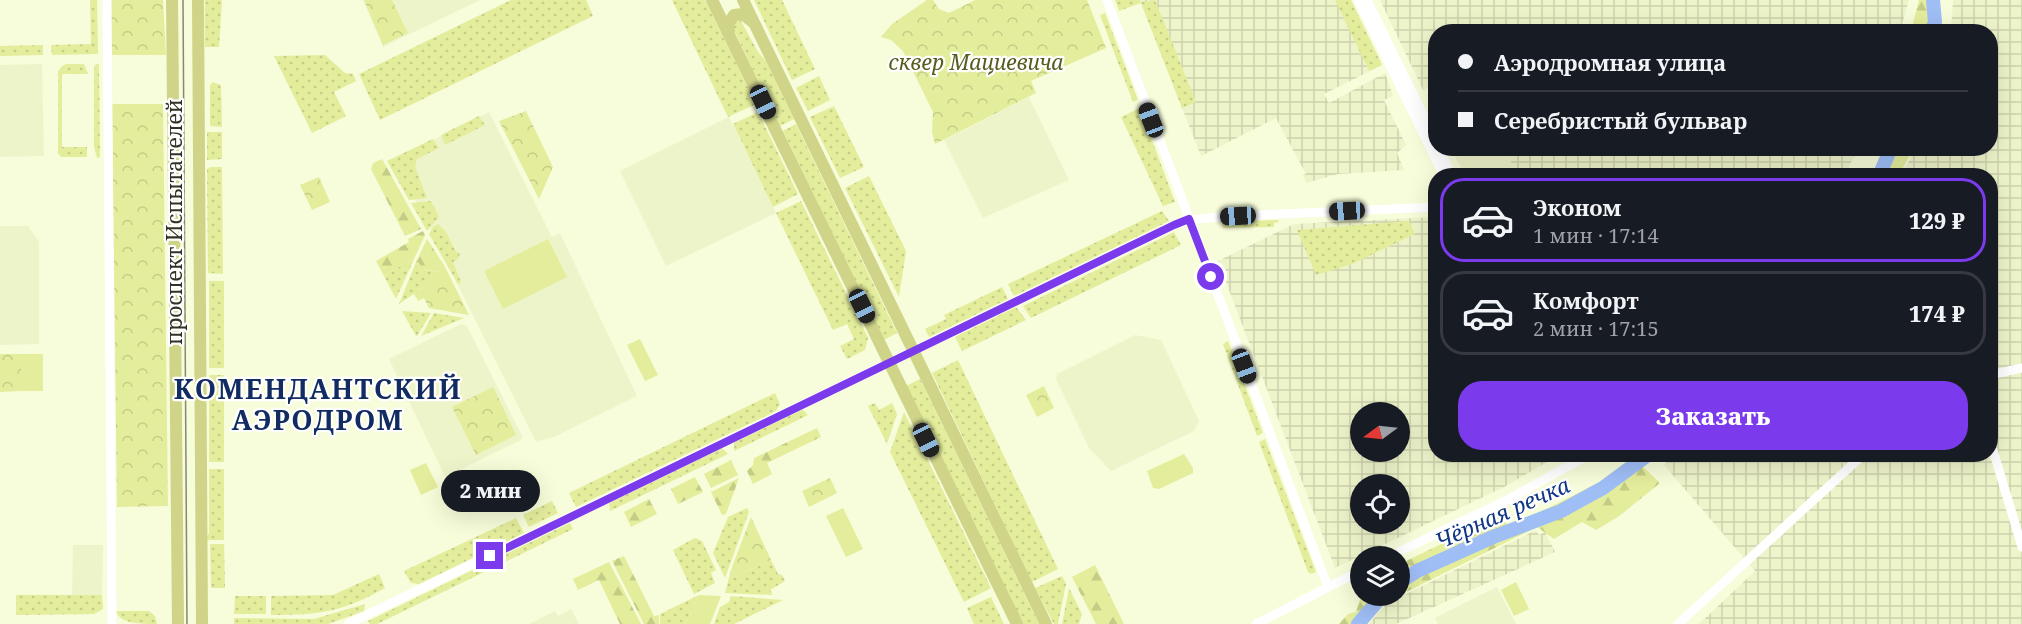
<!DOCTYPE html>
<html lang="ru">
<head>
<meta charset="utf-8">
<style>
	body { margin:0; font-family:"Noto Serif",serif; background:#242831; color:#f1f3f6; height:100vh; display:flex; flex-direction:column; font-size:22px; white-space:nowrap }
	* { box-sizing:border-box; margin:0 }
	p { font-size:20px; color:#9ea1a6 }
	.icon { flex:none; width:33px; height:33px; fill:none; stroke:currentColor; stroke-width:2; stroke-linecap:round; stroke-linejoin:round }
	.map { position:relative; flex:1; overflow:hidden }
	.side { position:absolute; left:1428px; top:168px; width:570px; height:294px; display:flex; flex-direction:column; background:#171b24; border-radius:24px; box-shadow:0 6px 24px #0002 }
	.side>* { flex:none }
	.top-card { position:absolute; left:1428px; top:24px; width:570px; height:132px; border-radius:24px; box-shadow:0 6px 24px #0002; display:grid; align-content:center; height:132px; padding:0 30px; background:#171b24 }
	.needle { width:39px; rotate:255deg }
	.tools { position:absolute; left:1350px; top:402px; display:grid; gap:12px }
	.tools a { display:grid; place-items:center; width:60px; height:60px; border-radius:50%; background:#171b24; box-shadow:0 6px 24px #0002; font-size:30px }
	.end { position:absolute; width:27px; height:27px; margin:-14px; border:8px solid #7c3aed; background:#fff; box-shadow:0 0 0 3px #fff }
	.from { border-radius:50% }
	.bubble { position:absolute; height:42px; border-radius:21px; background:#171b24; box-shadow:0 6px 24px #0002; font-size:20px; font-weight:800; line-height:42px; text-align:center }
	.car { position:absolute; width:18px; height:36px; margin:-18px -9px; border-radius:8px; box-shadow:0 0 4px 2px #0007; background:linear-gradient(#222 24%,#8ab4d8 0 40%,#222 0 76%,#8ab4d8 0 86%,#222 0) }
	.top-card b { display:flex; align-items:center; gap:21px; height:57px; font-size:22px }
	.top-card b+b { border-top:2px solid #363941 }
	.top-card i { width:15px; height:15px; background:#f1f3f6 }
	ul { padding:10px 0 0; list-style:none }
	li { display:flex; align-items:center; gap:18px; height:84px; margin:0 12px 9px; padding:0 18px; border:3px solid #363941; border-radius:24px }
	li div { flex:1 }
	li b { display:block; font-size:22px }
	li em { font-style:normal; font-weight:800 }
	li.on { border-color:#7c3aed }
	li>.icon { width:54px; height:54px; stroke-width:1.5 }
	.action { display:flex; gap:12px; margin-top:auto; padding:12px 30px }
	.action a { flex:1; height:69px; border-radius:24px; background:#7c3aed; color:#fff; font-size:24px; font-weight:800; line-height:69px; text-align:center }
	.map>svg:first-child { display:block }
	.built { fill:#eef4ca }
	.industrial { fill:url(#industrial-grid); fill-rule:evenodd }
	.grass { fill:url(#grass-dots) }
	.forest { fill:url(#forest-firs) }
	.park { fill:url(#park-crowns) }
	.garden { fill:#e4ed9c }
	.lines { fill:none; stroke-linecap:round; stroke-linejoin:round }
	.river { stroke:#9fbef6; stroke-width:14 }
	.minor { stroke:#fff; stroke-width:9 }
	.major { stroke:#cfd489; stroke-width:12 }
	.tram { stroke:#858872; stroke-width:1.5 }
	.route { stroke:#7c3aed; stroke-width:8 }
	.labels { text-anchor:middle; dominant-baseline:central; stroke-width:4.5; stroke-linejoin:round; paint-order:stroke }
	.park-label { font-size:21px; font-style:italic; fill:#585d1f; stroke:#fff }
	.street-label { font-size:21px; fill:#313225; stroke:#fff }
	.water-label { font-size:22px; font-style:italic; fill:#103786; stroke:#fff }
	.district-label { font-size:27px; font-weight:bold; letter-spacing:1.5px; fill:#122c61; stroke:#fff }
</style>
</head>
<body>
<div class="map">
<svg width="2022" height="624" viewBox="0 0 2022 624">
	<defs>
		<pattern id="industrial-grid" width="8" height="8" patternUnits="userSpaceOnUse" patternTransform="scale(1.5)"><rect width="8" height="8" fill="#eef4ca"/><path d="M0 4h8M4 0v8" fill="none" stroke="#cdd2ad"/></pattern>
		<pattern id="grass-dots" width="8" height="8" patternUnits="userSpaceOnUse" patternTransform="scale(1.5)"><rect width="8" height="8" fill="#e4ed9c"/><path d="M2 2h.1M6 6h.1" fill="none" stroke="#c4cc86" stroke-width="1.8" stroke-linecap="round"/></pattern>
		<pattern id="forest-firs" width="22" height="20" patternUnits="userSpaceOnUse" patternTransform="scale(1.5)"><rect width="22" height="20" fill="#e4ed9c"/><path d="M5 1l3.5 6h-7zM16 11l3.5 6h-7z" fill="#c4cc86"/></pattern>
		<pattern id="park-crowns" width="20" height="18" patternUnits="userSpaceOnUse" patternTransform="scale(1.5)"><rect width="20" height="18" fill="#e4ed9c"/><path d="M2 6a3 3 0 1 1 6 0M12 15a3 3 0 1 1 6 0" fill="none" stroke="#c4cc86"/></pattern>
	</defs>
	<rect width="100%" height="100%" fill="#f7fcda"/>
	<path class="built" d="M363,0H480L383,47Z
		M42,64L44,156L0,157V65Z
		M1029,97L1069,180L983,218L944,140Z
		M489,112L552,237L560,233L637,396L556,436L536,442L395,159Z
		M729,117L776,213L666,266L620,171Z
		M1451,149H1504L1518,175H1465Z
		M0,226H28L39,242V344L0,345Z
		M461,324L467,326L522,436L521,440L445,477L389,359Z
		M1135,335L1161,340L1199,421L1194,431L1111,471L1089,448L1056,379L1057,374Z
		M73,545H103L102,595L72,596Z
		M1497,587L1516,624H1438L1435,618Z
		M571,609L579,624H529L555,611L558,616Z"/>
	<path class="industrial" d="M1140,0H1351L1382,65L1324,94L1329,103L1385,73L1393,96L1384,100L1406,145L1397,153L1404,170L1338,174L1306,183L1303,175L1306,174L1276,118L1201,156Z
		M1380,0H1909L1900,31L1436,32L1435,84L1423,90Z
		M1953,0H2022V624H1699L1755,571L1664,465L1671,454H1990V176L1901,175L1916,149L1990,148V32L1951,31Z
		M1504,149H1857L1845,176L1518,175Z
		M1435,217L1436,454L1559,455L1504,487L1335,568L1218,261L1294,224ZM1360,412H1400V452H1360ZM1360,484H1400V524H1360Z
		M1536,530L1539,535L1545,532L1555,552L1396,624H1369L1386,604Z"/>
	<path class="grass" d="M90,0H97L98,54L52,55L51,45L91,44Z
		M205,0H222L219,47H205Z
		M511,0H586L593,16L380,120L359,74Z
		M672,0H705L756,104L728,117Z
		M754,0H782L815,69L792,80Z
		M1115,0H1140L1141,2L1155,0L1196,102L1182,108L1141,3L1119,11Z
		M1335,0H1351L1382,65L1369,71Z
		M1105,13L1138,100L1133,102L1100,15Z
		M740,19L758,52L766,61L794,119L780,126L732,26L733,21Z
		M43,45V55L0,56V46Z
		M325,55L345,73L353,74L356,81L334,92L346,116L312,133L274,56Z
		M66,64H84L88,74H62V147H87V157H61L58,153V72L61,67Z
		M96,64H99L100,157L97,158L94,147V67Z
		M819,76L830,100L808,111L796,88Z
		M213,82L221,85L222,127L210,126V85Z
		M834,106L864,167L840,178L810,117Z
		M1140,108L1175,202L1163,206L1121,117Z
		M758,112L798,194L773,207L733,124Z
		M479,116L485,125L445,145L441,135Z
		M796,124L897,333L884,340L783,131Z
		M207,132H222V159L207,160Z
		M433,139L439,148L417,159L415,167L427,198L409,200L387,161Z
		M210,167H222L223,274L208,273L207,169Z
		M869,176L906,251L899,297L845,188Z
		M431,201L439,217L427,231L411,203Z
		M801,201L868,338L865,350L847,359L840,346L854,339L847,324L833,330L776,213Z
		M1162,211L1169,221L1014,296L1008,284Z
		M1278,220L1279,222L1274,223V227L1223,228L1222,222Z
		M1409,221L1415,234L1352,264L1316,275L1297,230Z
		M438,224L446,232L456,252L460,253L458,259L453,262L461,282L458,284L429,234L433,227Z
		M1174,232L1181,245L1031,318L1023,306Z
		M415,257L396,299L384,276Z
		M417,260L425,270L439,272L427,285L399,304Z
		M209,281H224V368H209Z
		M1002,287L1008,299L929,337L925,329L946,319L944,315Z
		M1016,307L1026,320L962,351L955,337Z
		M402,311L431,313L417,336H416Z
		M434,313L464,318L421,336Z
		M1228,341L1263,433L1257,436L1223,344Z
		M958,360L1058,569L1032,582L932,373Z
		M209,375H224V462H209Z
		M920,379L1039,624H1022L906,386Z
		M775,393L780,404L776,411L576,507L569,493Z
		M875,403L879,410L892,403L897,414L887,444L868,406Z
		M802,409L808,415L734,451V442Z
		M904,412L991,588L964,602L890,452Z
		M1265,439L1316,572L1311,574L1308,572L1259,442Z
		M722,448L728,454L610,511L609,503Z
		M209,469H224V540H205L209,533Z
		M552,501L558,513L529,527L523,515Z
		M747,508L749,512L725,578L713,553L728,517Z
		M516,518L524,533L419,584L411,583L404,571Z
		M570,523L573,529L377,624H370L368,621Z
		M695,538L702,541L716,570L711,573L715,583L694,594L673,550Z
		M210,544H224L225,588H211Z
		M771,560L778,574L782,575L785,581L770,590L773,595L725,593L731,570L735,577Z
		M379,574L385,588C342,612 320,615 271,615V596L333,595Z
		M1062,576L1066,584L1058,624H1054L1035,588Z
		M1069,588L1082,614L1079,624H1062Z
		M16,595H102L103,609L94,614L16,615Z
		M699,595L685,624H660V614Z
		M235,596H266V614H234Z
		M731,596L783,600L734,624H714L720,607L729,602Z
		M991,597L1004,624H974L967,608Z
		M365,604L364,611L328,624H234V618L314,619Z
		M116,611H149L155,616L157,624C142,624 119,624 116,611Z"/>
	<path class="forest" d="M1919,0H1928L1930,21L1926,31H1911Z
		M1894,149H1913L1899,175H1881Z
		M382,159L421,229L405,236L371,169L373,163Z
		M423,231L425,235L415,257L384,276L376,261L409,242L408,239Z
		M427,239L444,265L439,272L423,269L417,260Z
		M817,428L821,437L767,463L772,474L753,484L747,471L753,465L754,458Z
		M1635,459L1660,483L1618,517L1596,530L1582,522L1554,539L1537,527L1400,595V564L1499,516L1510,527L1600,482Z
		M731,460L738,475L711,488L704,474Z
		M695,477L703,492L678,504L671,489Z
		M739,478L726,514L722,515L711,492Z
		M649,499L657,514L631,527L624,512Z
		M624,556L654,616L659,615V624H644L612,561Z
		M609,562L641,624H620L599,580L578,590L573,579Z
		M1095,565L1124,624H1096L1072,577Z
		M1361,596H1398L1377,608L1367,624H1339L1348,614L1356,612Z"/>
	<path class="park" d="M111,0H163L166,55H111Z
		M364,0H392L408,33L383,45Z
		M927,0H933L939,9L949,13L975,0H1087L1106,48L1031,81L1036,93L935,144L932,132L933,112L903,51L891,40L881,37L892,24Z
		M112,104H163L168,506L117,507Z
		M526,111L553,167L539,199L499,121Z
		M319,177L330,202L312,210L300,185Z
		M444,265L469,315L429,308L424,298L418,301L414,294L427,285Z
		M0,354H21V391L0,392Z
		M1044,386L1054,408L1037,417L1026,395Z
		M493,387L516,435L476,455L452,407Z
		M830,478L837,493L809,507L802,491Z
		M751,517L771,560L735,577L731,570Z"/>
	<path class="garden" d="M548,239L567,277L503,309L484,271Z
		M640,339L658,375L645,381L627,345Z
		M21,354H43V391H21Z
		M1184,454L1193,468V473L1159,489L1153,488L1147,471Z
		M426,463L438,487L421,495L410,470Z
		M843,508L863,549L846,557L826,516Z
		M1516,582L1529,609L1514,616L1501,590Z
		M699,595L721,596L710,624H685Z"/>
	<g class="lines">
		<path class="river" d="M1931,32L1935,22L1933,0
			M1879,176L1891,148
			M1400,582L1417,571L1493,537L1561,511L1603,488L1649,454
			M1358,624L1382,596"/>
		<path class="minor" d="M107,0L112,624
			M1107,0L1328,587
			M1358,0L1444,176
			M1367,0L1436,141
			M1439,148L1452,176
			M1990,375L2022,368
			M1990,440L2022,547
			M1390,556L1509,499L1590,454
			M348,624L1174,225L1189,220L1217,217L1436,207
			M1256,624L1360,571
			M1678,624L1864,454"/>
		<path class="major" d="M172,0L178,624
			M198,0L202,624
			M712,0L1017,624
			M743,0L1046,624
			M729,32L728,24L734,15L743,14L754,23"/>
		<path class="tram" d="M183,0L187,624"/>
	</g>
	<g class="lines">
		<path class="route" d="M490,556L1174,225L1189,219L1211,277"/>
	</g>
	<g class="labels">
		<g class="park-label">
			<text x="976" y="62">сквер Мациевича</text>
		</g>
		<g class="street-label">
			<text transform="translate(174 222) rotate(-90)">проспект Испытателей</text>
		</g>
		<g class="water-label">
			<text transform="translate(1502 512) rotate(-24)">Чёрная речка</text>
		</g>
		<g class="district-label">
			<text x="318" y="388">КОМЕНДАНТСКИЙ<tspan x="318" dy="31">АЭРОДРОМ</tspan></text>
		</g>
	</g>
</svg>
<div class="tools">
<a><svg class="needle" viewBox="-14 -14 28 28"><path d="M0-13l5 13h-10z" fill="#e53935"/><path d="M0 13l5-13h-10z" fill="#9ea1a6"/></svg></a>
<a><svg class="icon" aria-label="locate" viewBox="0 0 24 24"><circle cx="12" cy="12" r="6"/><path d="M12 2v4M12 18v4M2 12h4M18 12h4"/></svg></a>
<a><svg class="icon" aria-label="layers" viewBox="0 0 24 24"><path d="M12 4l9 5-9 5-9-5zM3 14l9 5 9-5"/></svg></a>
</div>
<i class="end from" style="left:1211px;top:277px"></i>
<i class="end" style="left:490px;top:556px"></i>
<div class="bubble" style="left:441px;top:470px;width:99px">2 мин</div>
<i class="car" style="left:763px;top:102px;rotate:155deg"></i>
<i class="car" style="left:1151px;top:120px;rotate:339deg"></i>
<i class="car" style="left:1347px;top:211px;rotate:267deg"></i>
<i class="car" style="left:1238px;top:216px;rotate:267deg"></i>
<i class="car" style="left:862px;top:306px;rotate:154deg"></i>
<i class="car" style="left:1244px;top:366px;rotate:159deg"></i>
<i class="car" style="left:926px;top:440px;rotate:154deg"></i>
<div class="top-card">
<b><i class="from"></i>Аэродромная улица</b>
<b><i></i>Серебристый бульвар</b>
</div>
<section class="side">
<ul>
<li class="on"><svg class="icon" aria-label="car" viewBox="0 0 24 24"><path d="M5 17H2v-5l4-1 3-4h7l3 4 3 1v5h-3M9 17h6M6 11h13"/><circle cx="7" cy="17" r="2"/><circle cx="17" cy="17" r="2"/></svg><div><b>Эконом</b><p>1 мин · 17:14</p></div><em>129 ₽</em></li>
<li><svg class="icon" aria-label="car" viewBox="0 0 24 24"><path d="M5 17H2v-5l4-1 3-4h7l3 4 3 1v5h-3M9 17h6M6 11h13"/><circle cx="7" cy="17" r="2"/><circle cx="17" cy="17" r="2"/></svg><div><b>Комфорт</b><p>2 мин · 17:15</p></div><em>174 ₽</em></li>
</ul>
<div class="action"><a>Заказать</a></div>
</section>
</div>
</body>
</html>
